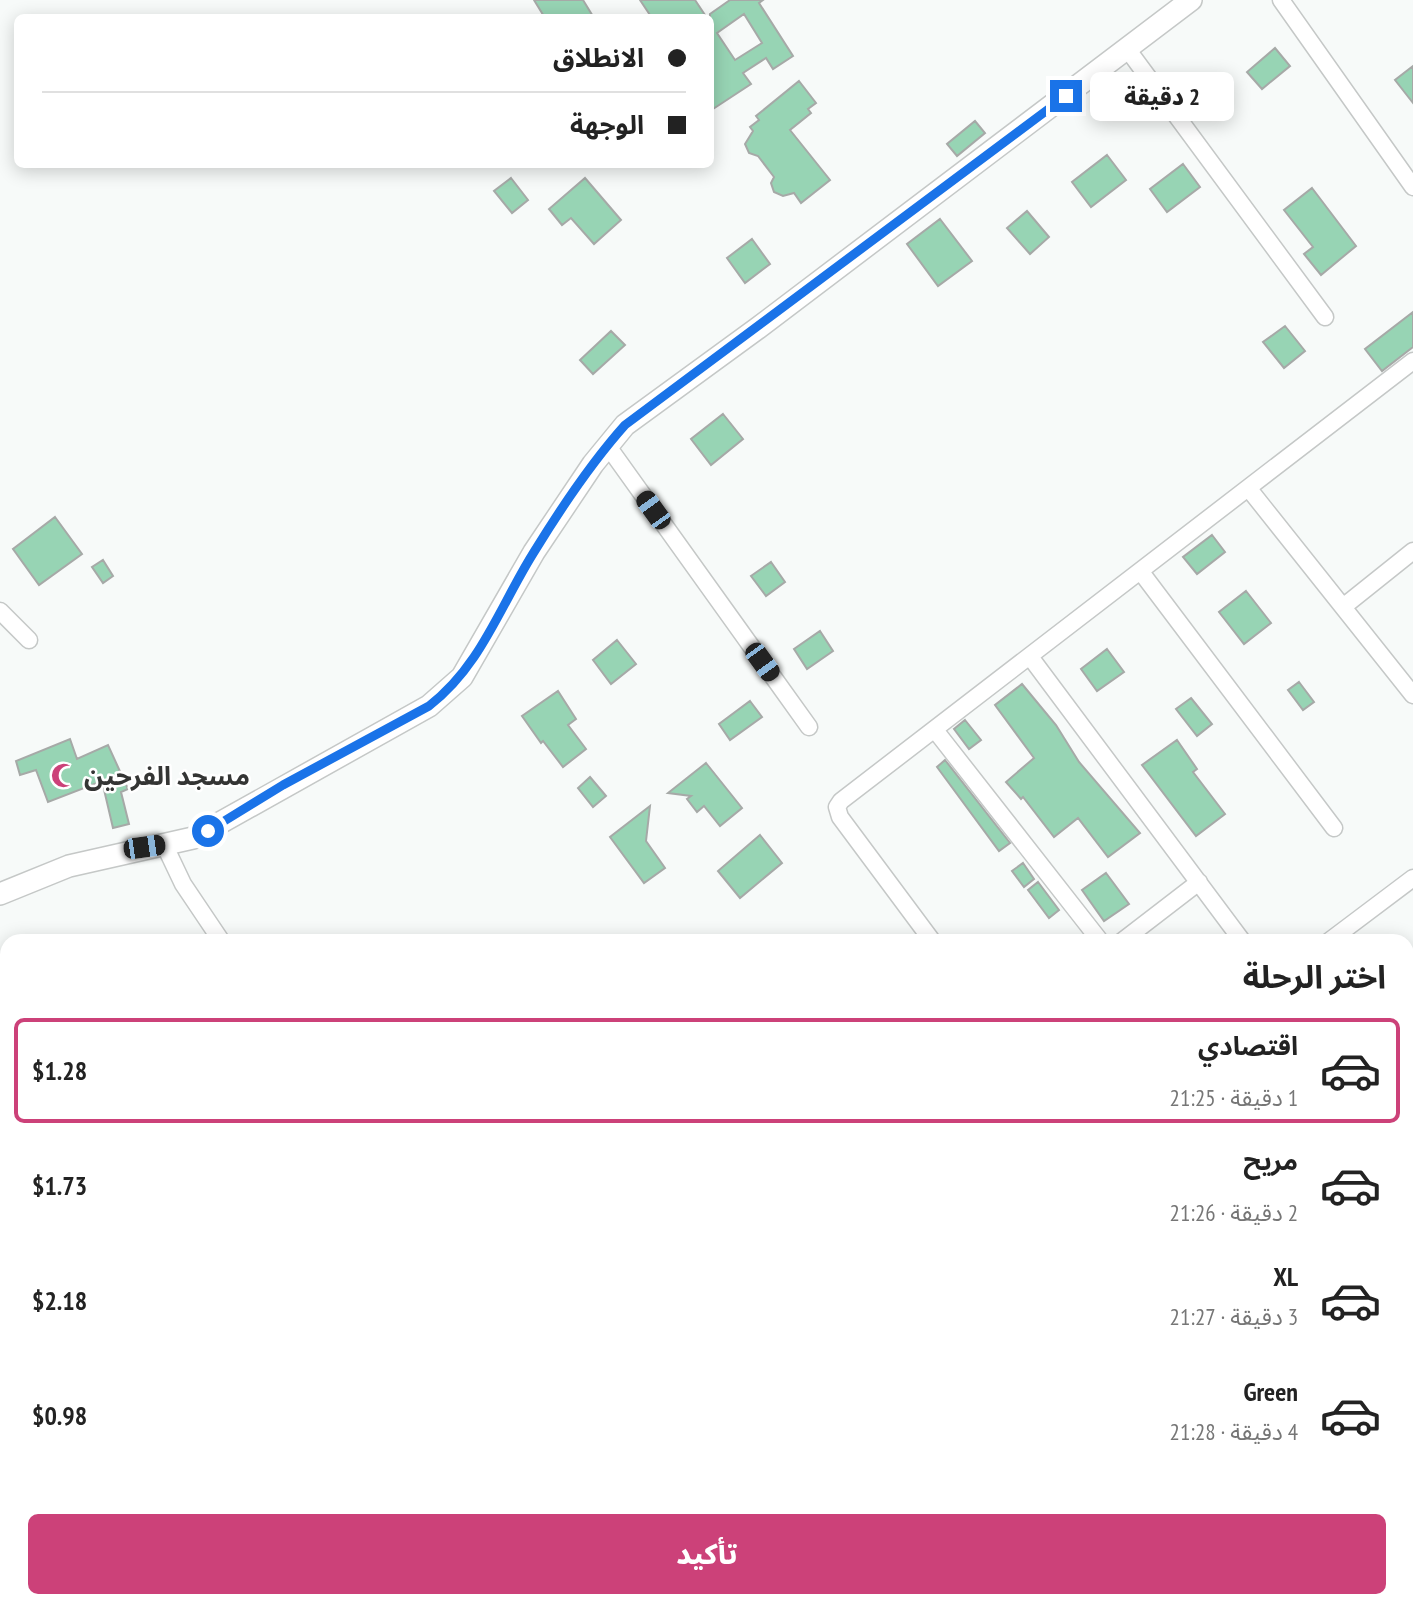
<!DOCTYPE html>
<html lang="ar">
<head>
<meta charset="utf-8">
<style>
	body { margin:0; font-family:"PT Sans Narrow","Noto Sans Arabic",sans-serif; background:#f6f6f6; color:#222; direction:rtl; height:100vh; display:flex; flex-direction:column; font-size:26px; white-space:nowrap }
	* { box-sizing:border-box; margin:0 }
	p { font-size:23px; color:#767676 }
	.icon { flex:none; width:38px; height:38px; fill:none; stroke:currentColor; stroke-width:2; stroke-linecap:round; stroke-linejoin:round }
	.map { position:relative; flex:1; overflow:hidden; direction:ltr }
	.panel { position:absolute; left:0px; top:934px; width:1414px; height:674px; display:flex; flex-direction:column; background:#fff; border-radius:21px 21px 0 0; box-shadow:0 4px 18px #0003; direction:rtl }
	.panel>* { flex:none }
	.hud { position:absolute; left:14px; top:14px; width:700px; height:154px; border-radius:10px; box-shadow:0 4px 18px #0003; direction:rtl; display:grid; align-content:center; height:154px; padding:0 28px; background:#fff }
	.end { position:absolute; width:32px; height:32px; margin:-16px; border:9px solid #1a73e8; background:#fff; box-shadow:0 0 0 4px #fff }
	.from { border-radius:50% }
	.bubble { position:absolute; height:49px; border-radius:10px; background:#fff; box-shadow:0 4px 18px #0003; font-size:23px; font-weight:800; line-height:49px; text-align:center; direction:rtl }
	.car { position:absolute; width:21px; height:42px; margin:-21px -10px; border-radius:9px; box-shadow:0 0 5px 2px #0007; background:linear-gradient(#222 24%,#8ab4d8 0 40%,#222 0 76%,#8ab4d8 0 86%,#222 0) }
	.hud b { display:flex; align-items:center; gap:24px; height:66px; font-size:26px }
	.hud b+b { border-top:2px solid #e0e0e0 }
	.hud i { width:18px; height:18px; background:#222 }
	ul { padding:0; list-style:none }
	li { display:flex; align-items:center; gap:21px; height:105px; margin:0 14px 10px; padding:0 14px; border:4px solid transparent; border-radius:10px }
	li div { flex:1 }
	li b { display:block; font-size:26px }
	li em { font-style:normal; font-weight:800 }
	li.on { border-color:#cc4179 }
	li>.icon { width:63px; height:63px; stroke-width:1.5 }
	h2 { padding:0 28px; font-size:32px; line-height:84px }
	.cta { display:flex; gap:14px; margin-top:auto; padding:14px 28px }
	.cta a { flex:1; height:80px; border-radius:10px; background:#cc4179; color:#fff; font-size:28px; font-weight:800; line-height:80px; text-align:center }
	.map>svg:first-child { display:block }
	.building { fill:#97d4b4; stroke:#a6a9a7; stroke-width:2; fill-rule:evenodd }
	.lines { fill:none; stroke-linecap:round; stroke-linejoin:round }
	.minor-casing { stroke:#c5c8c7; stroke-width:19 }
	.tertiary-casing { stroke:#c5c8c7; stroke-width:24 }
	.minor { stroke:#fff; stroke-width:16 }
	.tertiary { stroke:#fff; stroke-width:21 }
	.route { stroke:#1a73e8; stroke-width:9 }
	.labels { text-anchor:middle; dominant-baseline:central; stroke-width:5; stroke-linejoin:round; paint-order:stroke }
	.poi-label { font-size:26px; font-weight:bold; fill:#343534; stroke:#fff; text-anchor:start }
</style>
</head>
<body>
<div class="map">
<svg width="1413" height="1608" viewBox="0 0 1413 1608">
	<rect width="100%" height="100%" fill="#f7faf9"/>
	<path class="building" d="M534,0H583L594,18H545Z
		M640,0H695L707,18H652Z
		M730,0H763L759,3L793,56L773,69L766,58L743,73L751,84L710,111V14ZM744,14L762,43L735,60L717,33Z
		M1275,48L1290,66L1262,89L1247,72Z
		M1413,66V103L1395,80Z
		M799,81L816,103L808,109L811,113L790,130L830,180L801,203L794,193L783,196L774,192L771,183L774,177L758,156L749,153L745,144L753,131L750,127L759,120L756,116Z
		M975,121L985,133L957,156L947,144Z
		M1107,155L1126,180L1091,207L1072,182Z
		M1183,164L1200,187L1167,212L1150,189Z
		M511,178L528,200L512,213L494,191Z
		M585,178L621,220L594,244L571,218L562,225L549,209Z
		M1312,188L1356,246L1321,275L1304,254L1313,247L1284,210Z
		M1027,211L1049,237L1030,254L1007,228Z
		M940,219L972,261L938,286L907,244Z
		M752,239L770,264L745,283L727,258Z
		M1413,312V347L1382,371L1365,349Z
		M1285,326L1305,351L1284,368L1263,342Z
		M611,331L625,345L593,374L580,360Z
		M723,414L743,439L711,465L691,439Z
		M55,517L82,554L39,585L13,549Z
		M1212,535L1225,552L1197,574L1183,557Z
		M103,560L113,576L103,583L92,567Z
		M771,562L785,582L766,596L751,576Z
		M1246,591L1271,623L1244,644L1219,612Z
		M820,631L833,651L807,669L794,649Z
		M617,640L636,664L611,684L593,660Z
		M1107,649L1124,672L1097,691L1081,669Z
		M1299,682L1314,702L1303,710L1288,690Z
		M1022,684L1056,725L1079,762L1140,833L1108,857L1078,818L1054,837L1023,797L1021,799L1006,782L1034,758L995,705Z
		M558,691L576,719L568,725L586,749L563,767L543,741L541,743L522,716Z
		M1191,698L1212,724L1197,736L1176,709Z
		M750,701L762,717L730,740L719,724Z
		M965,720L981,740L969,749L954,729Z
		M70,739L77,759L108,745L128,789L121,792L129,824L113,828L102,781L48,802L36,770L20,775L16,761Z
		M1177,740L1197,769L1193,772L1225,814L1196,836L1142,765Z
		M945,760L1010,843L999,851L937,767Z
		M706,763L742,808L720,826L704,806L697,812L687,799L691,796L668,793Z
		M590,777L606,796L593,807L578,788Z
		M650,806L646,841L665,868L644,883L610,837Z
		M760,835L782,863L740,898L718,871Z
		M1023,863L1034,879L1024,887L1012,871Z
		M1106,873L1129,904L1104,921L1082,890Z
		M1038,882L1059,910L1049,918L1028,890Z"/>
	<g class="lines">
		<defs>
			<path id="minor" d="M1281,0L1413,187
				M1128,50L1325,317
				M607,445L809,727
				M1249,489L1413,695
				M1141,572L1334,828
				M1343,607L1413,551
				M0,611L29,640
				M1031,658L1243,942
				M935,730L1101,942
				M164,844L183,884L222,942
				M933,942L840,817L837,807L841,801L1413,361
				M1121,942L1199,882
				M1328,942L1413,878
				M1407,1026L1413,1022
				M1407,1172L1413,1165
				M0,1177L7,1186
				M1407,1337L1413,1345
				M1407,1385L1413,1380
				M1407,1506L1413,1513
				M717,1601L722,1608
				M473,1608L482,1601"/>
			<path id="tertiary" d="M0,894L69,866L193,838L429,706L462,677L534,552L593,464L625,425L758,328L1191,0"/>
		</defs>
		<use href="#minor" class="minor-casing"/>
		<use href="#tertiary" class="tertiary-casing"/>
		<use href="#minor" class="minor"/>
		<use href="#tertiary" class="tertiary"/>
	</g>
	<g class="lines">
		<path class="route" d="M208,831L283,785L429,706C481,666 500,606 534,552C561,508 591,463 625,425L1066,96"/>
	</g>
	<defs>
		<symbol id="mosque-bare" viewBox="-9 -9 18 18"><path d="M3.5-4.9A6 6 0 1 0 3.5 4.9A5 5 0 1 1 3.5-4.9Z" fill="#cc4179" stroke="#fff" stroke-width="2.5" paint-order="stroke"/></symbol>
	</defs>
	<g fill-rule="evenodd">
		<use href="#mosque-bare" x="46" y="758" width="35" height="35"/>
	</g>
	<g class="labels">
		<g class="poi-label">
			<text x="84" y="775">مسجد الفرحين</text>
		</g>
	</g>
</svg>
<i class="end from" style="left:208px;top:831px"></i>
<i class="end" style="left:1066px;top:96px"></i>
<div class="bubble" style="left:1090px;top:72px;width:144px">2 دقيقة</div>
<i class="car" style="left:653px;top:510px;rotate:324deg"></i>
<i class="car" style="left:762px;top:662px;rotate:144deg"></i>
<i class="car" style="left:144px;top:847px;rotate:82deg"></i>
<div class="hud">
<b><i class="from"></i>الانطلاق</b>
<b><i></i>الوجهة</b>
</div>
<section class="panel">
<h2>اختر الرحلة</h2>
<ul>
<li class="on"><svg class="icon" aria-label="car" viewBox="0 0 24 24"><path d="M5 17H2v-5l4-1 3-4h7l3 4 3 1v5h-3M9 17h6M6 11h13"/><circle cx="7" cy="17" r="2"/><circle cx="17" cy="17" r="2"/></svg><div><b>اقتصادي</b><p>1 دقيقة · 21:25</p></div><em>$1.28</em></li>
<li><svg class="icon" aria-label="car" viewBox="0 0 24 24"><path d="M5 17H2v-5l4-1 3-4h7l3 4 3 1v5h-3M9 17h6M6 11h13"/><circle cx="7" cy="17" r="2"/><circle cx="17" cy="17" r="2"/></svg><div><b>مريح</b><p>2 دقيقة · 21:26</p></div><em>$1.73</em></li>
<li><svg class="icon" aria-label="car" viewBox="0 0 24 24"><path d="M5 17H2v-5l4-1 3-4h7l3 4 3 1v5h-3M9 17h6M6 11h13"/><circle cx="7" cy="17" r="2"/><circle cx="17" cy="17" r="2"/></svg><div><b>XL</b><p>3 دقيقة · 21:27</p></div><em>$2.18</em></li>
<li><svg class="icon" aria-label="car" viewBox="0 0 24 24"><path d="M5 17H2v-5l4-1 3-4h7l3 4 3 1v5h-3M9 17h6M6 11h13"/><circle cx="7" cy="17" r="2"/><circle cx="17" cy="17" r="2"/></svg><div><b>Green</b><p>4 دقيقة · 21:28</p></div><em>$0.98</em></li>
</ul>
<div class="cta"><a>تأكيد</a></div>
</section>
</div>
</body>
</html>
